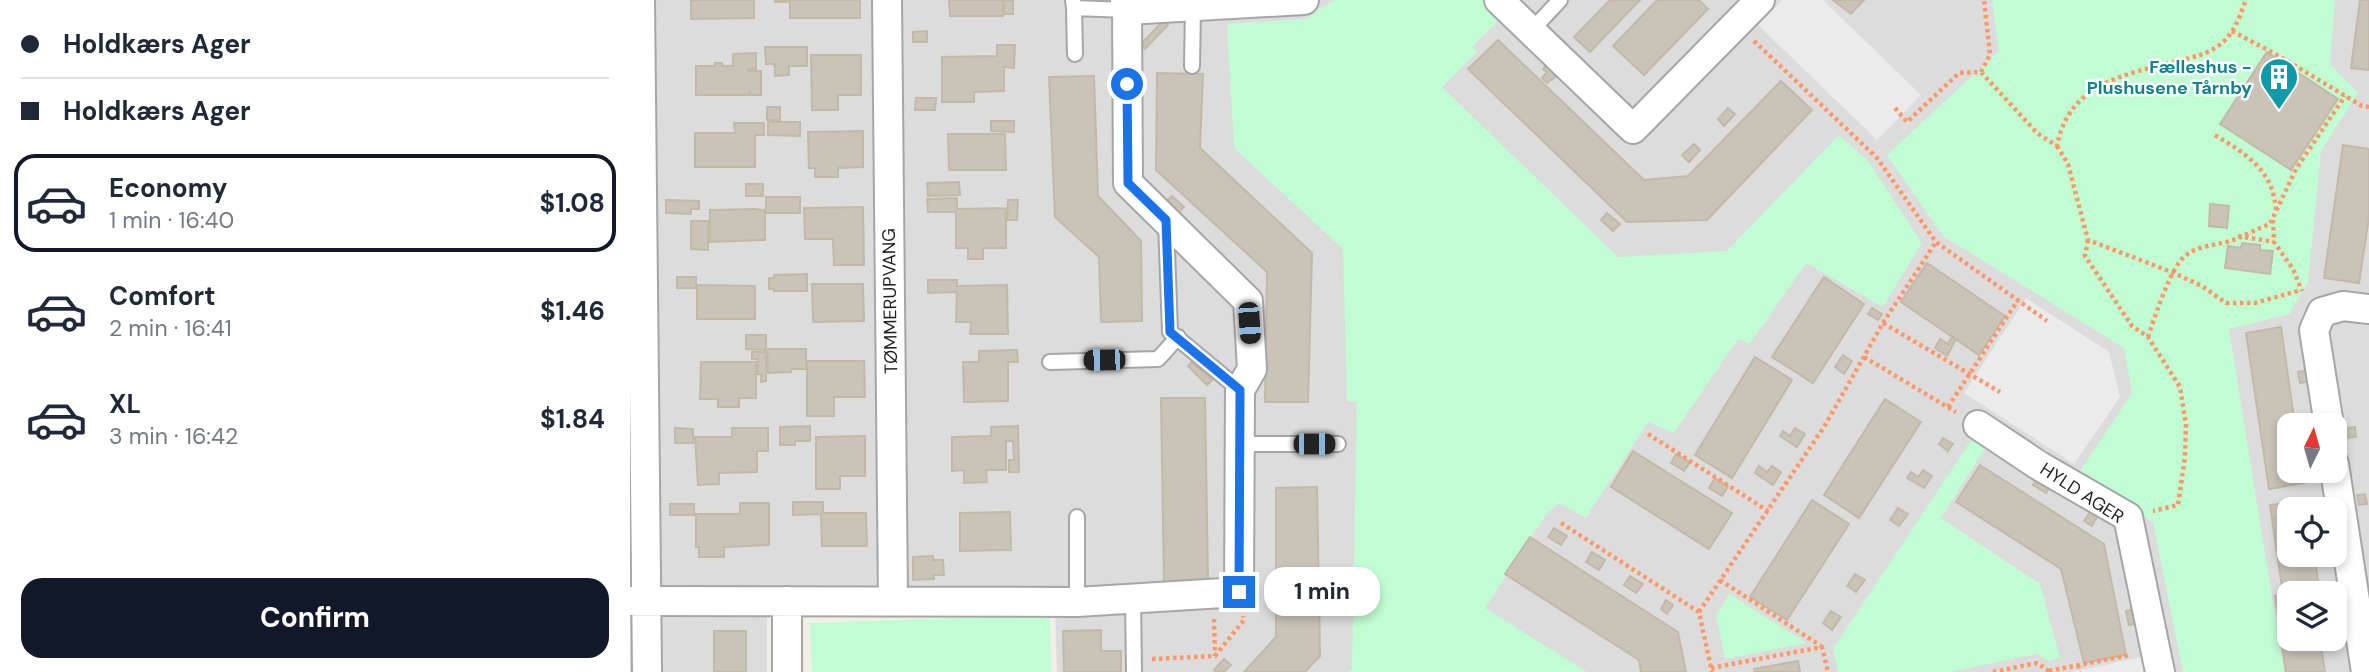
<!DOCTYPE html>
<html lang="en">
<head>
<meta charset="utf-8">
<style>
	body { margin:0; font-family:"DM Sans",sans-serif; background:#f6f6f7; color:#1f2937; height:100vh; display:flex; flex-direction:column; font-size:26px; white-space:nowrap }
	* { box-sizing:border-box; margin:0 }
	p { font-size:23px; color:#747a83 }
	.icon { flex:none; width:38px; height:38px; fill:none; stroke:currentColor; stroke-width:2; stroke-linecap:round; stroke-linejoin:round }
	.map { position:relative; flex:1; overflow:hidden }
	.side { display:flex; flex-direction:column; background:#fff; width:630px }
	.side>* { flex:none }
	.top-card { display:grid; align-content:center; height:154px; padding:0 21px; background:#fff }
	.needle { width:46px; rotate:5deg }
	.controls { position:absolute; left:1647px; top:413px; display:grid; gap:14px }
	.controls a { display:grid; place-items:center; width:70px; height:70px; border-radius:14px; background:#fff; box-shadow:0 4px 10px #0003; font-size:35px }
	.end { position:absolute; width:32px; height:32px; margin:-16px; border:9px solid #1a73e8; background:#fff; box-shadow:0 0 0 4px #fff }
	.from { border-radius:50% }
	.bubble { position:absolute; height:49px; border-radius:21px; background:#fff; box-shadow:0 4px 10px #0003; font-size:23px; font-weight:700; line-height:49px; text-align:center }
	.car { position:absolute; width:21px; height:42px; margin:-21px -10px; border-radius:9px; box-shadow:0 0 5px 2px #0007; background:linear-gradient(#222 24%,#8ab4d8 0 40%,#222 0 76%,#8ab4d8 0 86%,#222 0) }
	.top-card b { display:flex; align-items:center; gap:24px; height:66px; font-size:26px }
	.top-card b+b { border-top:2px solid #e0e1e3 }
	.top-card i { width:18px; height:18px; background:#1f2937 }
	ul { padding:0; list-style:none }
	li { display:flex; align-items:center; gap:21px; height:98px; margin:0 14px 10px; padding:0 7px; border:4px solid transparent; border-radius:21px }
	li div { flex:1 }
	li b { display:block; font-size:26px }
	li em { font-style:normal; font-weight:700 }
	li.active { border-color:#111827 }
	li>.icon { width:63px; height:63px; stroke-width:1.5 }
	.cta { display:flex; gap:14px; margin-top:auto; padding:14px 21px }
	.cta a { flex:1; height:80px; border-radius:21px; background:#111827; color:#fff; font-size:28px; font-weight:700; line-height:80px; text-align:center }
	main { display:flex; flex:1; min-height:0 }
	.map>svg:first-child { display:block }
	.residential { fill:#dddcdc; fill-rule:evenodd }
	.park { fill:#c0fdd2 }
	.parking { fill:#ebebeb }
	.building { fill:#c9c3b8; stroke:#c3b9a6; stroke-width:2 }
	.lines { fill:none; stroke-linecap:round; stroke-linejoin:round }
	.lane-casing { stroke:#a6a6a6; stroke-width:18 }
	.street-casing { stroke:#a6a6a6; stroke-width:32 }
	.path { stroke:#ff9868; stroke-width:4.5; stroke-dasharray:3.5 3.5; stroke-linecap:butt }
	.lane { stroke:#fff; stroke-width:14 }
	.street { stroke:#fff; stroke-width:28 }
	.route { stroke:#1a73e8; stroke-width:9 }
	.labels { text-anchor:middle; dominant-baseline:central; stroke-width:5; stroke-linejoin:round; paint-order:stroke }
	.culture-label { font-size:18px; font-weight:bold; fill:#0d838f; stroke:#fff; text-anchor:end }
	.street-label { font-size:18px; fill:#1f1f1f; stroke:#fff }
</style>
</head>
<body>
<main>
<section class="side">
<div class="top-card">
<b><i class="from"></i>Holdkærs Ager</b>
<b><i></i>Holdkærs Ager</b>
</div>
<ul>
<li class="active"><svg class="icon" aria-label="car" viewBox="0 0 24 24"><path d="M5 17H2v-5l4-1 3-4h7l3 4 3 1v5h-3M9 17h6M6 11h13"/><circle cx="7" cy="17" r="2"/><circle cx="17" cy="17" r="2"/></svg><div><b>Economy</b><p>1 min · 16:40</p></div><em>$1.08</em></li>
<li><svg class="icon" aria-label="car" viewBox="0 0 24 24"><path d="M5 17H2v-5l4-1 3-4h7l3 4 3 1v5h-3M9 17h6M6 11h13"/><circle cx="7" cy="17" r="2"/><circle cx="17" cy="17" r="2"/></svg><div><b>Comfort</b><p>2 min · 16:41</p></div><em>$1.46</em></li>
<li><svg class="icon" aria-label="car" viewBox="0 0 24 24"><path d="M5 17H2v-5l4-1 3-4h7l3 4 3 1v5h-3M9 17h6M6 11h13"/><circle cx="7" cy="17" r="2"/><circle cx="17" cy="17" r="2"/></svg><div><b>XL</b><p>3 min · 16:42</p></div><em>$1.84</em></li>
</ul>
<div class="cta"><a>Confirm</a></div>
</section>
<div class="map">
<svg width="1739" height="672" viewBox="0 0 1739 672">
	<rect width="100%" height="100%" fill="#f1efe5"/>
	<path class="residential" d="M0,0H1739V672H427L425,606L137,615V672H0ZM1659,425H1704V471H1659ZM1659,509H1704V555H1659ZM1659,593H1704V639H1659Z"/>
	<path class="park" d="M704,0H852L870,18L842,47L847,52L812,87L988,257L1097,251L1209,135L1238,161L1292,243L1253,307L1176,263L1120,344L1108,339L1044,433L1018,422L956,518L929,503L915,516L855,608L957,672H718L722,668L727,402L717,401L713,249L604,148L597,24L676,19Z
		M1362,0H1705L1700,64L1728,93L1691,151L1678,282L1659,314L1599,329L1654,672H1553L1523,522L1446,477L1502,393L1494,348L1313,236L1257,155L1369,51Z
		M1344,436L1358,444L1311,518L1410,584L1430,658L1419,661L1406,654L1320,672H1208L1203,649Z
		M1099,594L1177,643L1095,659L1086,616Z
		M420,615L421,672H182L180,623Z"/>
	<path class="parking" d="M1152,0H1193L1291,95L1247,140L1128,25Z
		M1396,298L1479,352L1490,397L1444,464L1334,393Z
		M1535,652L1540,672H1442Z"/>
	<path class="building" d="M61,0H124V18L61,19Z
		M145,0H230V18H160V2H145Z
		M319,0H373V16H320Z
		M374,0H383V14H374Z
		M980,0H1010L960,52L944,37Z
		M1027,0H1069L1078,9L1014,75L983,46Z
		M1203,0H1234L1221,14Z
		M1730,0H1739V70L1721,68Z
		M533,21L538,25L515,49L510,45Z
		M297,31V42H283V32Z
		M868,40L1014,180L1058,176L1151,81L1182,110L1077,220L997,222L838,69Z
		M367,45H385L384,68L374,67V91L344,92V102H312V57L367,56Z
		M135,47H177V66H159V75L145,76V66L143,64H136Z
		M1637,52L1708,99L1661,170L1590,124Z
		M126,53V69H118V71H131V95H120V92L118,95H66V66H85V63H92V66H103V54Z
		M181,55H231V95H208V110H182Z
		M919,62L931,73L917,83L912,78L917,72L913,69Z
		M527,73L573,74L570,148L682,253L678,402H635L637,272L526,170Z
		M464,76L468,196L511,241L512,321L471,322L469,257L425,217L419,77Z
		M286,98H306L305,110H285Z
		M137,107H150V120H137Z
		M1098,108L1105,114L1094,126L1088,119Z
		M361,121H384V132L361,131Z
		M138,122H170V136L138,135Z
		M104,123H134V135H125V167H65V133H105Z
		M233,131V167L208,168V177H185V168H179L178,132Z
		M318,134H375L376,170H319Z
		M1064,144L1070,150L1059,162L1052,155Z
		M1713,145L1739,149V217L1729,283L1694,278Z
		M329,182L330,195L298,196L297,183Z
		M116,184H133V196H116Z
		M542,196L554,207L548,213L536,202Z
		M136,197H170V213H136Z
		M327,198V209L376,208V248H353V259H338V248H326V212H298L297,199Z
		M36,200L69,201V209H61V214L36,213Z
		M378,200H388L387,220H377Z
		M1580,204L1599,206L1597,228L1579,226Z
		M233,207L234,265H204L203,239H175L174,208Z
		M125,209L135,210V240L80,242V210Z
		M977,213L990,224L983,231L971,220Z
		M61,221H78V250L61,249Z
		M1612,243L1630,245V250L1643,251L1640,274L1595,268L1598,246L1611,248Z
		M1297,263L1375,316L1349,355L1271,302Z
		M177,274V291H144V289H139V278H144V275Z
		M47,277H66V288H47Z
		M1194,277L1234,304L1183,383L1142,357Z
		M298,280H327V286L377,285L378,334H340L341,322H326L327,292L298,293Z
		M182,284H233L234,321L183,322Z
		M67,285L125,286V319H67Z
		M1242,308L1252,314L1248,320L1238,314Z
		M1651,327L1665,425H1659V471H1672L1674,483L1639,489L1616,333Z
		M116,335H136V350L116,349Z
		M1322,336L1326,339L1317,356L1305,348L1310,339L1318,344Z
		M137,349H176V369H161V372L138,373Z
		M387,350L388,362H378V401L334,402L333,362H349V351Z
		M122,352H136V381L131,382V374H128V359H122Z
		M1213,355L1222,361L1214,374L1205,367Z
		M1125,357L1162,380L1102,478L1065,455Z
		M177,361H234L235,397H204V416H177Z
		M71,362H126V398H109V407H88V399H70Z
		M562,362L582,380L577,385L558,366Z
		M1678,370L1680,381L1670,383L1668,372Z
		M531,398H575L578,582L534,583Z
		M1255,399L1291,422L1229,518L1194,495Z
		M180,426V441H165V445H150V427Z
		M388,426L389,472H379V460H384L383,441H376V470H356L357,482L334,483V470L322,471V437L361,436V427Z
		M1725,427L1726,437L1718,438L1716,428Z
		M45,428L63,429V443H45Z
		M102,428H138V451H127V472L89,473V484L68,485L65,437H102Z
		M1165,428L1175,434L1167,447L1150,436L1153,431L1160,436Z
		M235,436V476H210V489H186V437Z
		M1313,438L1323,444L1318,451L1309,444Z
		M1003,451L1102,513L1079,549L981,487Z
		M1046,454L1060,462L1054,471L1041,463Z
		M1350,465L1474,544L1496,655L1454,663L1431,569L1326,502Z
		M1129,466L1137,472L1142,466L1151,472L1143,485L1125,473Z
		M1293,470L1302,476L1294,488L1277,478L1281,472L1288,477Z
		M1408,476L1421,484L1416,493L1403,485Z
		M1085,478L1098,486L1092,496L1079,488Z
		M687,487L690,656L675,672H614L646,637V488Z
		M1735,494L1737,504L1729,505L1727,495Z
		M1182,500L1219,524L1157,620L1120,597Z
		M1676,500L1677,509H1659V555H1684L1690,593H1659V639H1690L1695,672H1656L1645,596L1653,594L1640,505Z
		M163,502H193V513H236L237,546H192L191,514L163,515Z
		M110,503H139V545L94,547V557H69V547H66V514H110Z
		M40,504H64V515H40Z
		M1268,508L1278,514L1269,526L1260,520Z
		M380,512L381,550L330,551V513Z
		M1460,512L1467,517L1462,526L1454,521Z
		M924,528L937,536L931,545L918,537Z
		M900,537L1048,632L1056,672H1011L1009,660L875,574Z
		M962,552L975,560L969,570L956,562Z
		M303,556V560H313L314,575H303L304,579L283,580V557Z
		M1225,574L1235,580L1226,592L1217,586Z
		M1000,576L1013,584L1006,593L994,585Z
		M1036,600L1043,605L1037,614L1031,609Z
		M1506,609L1509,623L1499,625L1496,611Z
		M1201,611L1211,617L1202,630L1193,623Z
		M471,630V651H491V672H434L433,631Z
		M84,631H116V672H84Z
		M594,659L601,665L594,672H586L584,670Z
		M1168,661L1170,672H1125L1124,669Z"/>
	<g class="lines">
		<defs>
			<path id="lane" d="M443,0L444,8L497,10
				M444,8L445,54
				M901,31L930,0
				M562,66L563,6
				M536,222L540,332L610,390
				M420,362L528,359L548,337
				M610,444H708
				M447,517V602
				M503,598L504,672"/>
			<path id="street" d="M10,0L17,672
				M257,0L263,601
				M495,0L497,10L674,0
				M869,0L1003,129L1130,0
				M1348,425L1408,465L1498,517L1530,672
				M1699,425L1684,330L1692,312L1713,306L1739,309
				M1704,464L1736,672
				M0,601L447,602L609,592L610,390L622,369L618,301L498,183L497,10
				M157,601V672"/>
		</defs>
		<use href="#lane" class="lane-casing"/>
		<use href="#street" class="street-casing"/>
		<path class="path" d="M1602,31L1649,56L1732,106L1739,107
			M1124,41L1247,158L1306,242L1417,321
			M1351,72L1360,55L1354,0
			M1265,108L1277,122L1329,73L1351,72L1407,133L1427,146C1439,83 1494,75 1547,61C1564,57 1579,54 1592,43C1605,32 1610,15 1616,0
			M1585,135C1617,155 1644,170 1646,212
			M1427,146L1438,164L1458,240L1544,273L1572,286L1596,303H1625L1671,290
			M1643,220L1644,242L1663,269L1672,291
			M1608,236L1644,242
			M1458,240L1455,256L1502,326L1518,337L1550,387L1556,424L1555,457L1548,505L1523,511
			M1253,323L1306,242
			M1518,337C1524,319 1540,269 1554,257C1567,245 1584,246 1600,241C1613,237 1626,229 1640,224L1666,169L1715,96
			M1234,357L1326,412
			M1318,407L1388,300
			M1018,434L1138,511
			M931,523L1069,612L1082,672
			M1090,580L1191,646
			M1069,612L1194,427L1253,323L1370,392
			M584,619L585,656
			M522,659L585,656L614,620L613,616
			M1448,665L1450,672
			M1081,668L1192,647L1198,672
			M1419,671L1500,655
			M1363,672L1407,663L1419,671"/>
		<use href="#lane" class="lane"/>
		<use href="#street" class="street"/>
	</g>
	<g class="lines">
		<path class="route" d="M497,84L498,183L536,220L540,332L610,390L609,592"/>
	</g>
	<defs>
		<symbol id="building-pin" viewBox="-11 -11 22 30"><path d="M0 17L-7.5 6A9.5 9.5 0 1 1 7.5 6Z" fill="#0f9aa8" stroke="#fff"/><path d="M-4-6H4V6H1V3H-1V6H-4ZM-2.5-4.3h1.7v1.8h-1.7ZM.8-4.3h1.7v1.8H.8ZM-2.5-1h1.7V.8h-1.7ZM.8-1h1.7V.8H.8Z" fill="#fff"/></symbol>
	</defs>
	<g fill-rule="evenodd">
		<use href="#building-pin" x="1627" y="55" width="44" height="60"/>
	</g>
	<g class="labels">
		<g class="culture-label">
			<text x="1622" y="67">Fælleshus -<tspan x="1622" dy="21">Plushusene Tårnby</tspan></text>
		</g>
		<g class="street-label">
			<text transform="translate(260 301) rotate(-91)">TØMMERUPVANG</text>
			<text transform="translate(1452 493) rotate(33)">HYLD AGER</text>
		</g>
	</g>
</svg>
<div class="controls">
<a><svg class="needle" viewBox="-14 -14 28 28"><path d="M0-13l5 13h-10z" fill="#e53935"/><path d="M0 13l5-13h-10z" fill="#747a83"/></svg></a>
<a><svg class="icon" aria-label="locate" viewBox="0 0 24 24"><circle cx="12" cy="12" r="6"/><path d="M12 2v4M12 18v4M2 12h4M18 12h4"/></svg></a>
<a><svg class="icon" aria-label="layers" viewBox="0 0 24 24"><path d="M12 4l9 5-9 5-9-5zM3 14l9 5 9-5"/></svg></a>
</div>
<i class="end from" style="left:497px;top:84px"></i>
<i class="end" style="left:609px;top:592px"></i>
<div class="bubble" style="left:634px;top:567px;width:116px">1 min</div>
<i class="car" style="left:619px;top:323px;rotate:176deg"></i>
<i class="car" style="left:474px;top:360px;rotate:269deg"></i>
<i class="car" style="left:684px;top:444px;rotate:90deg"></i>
</div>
</main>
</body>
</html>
